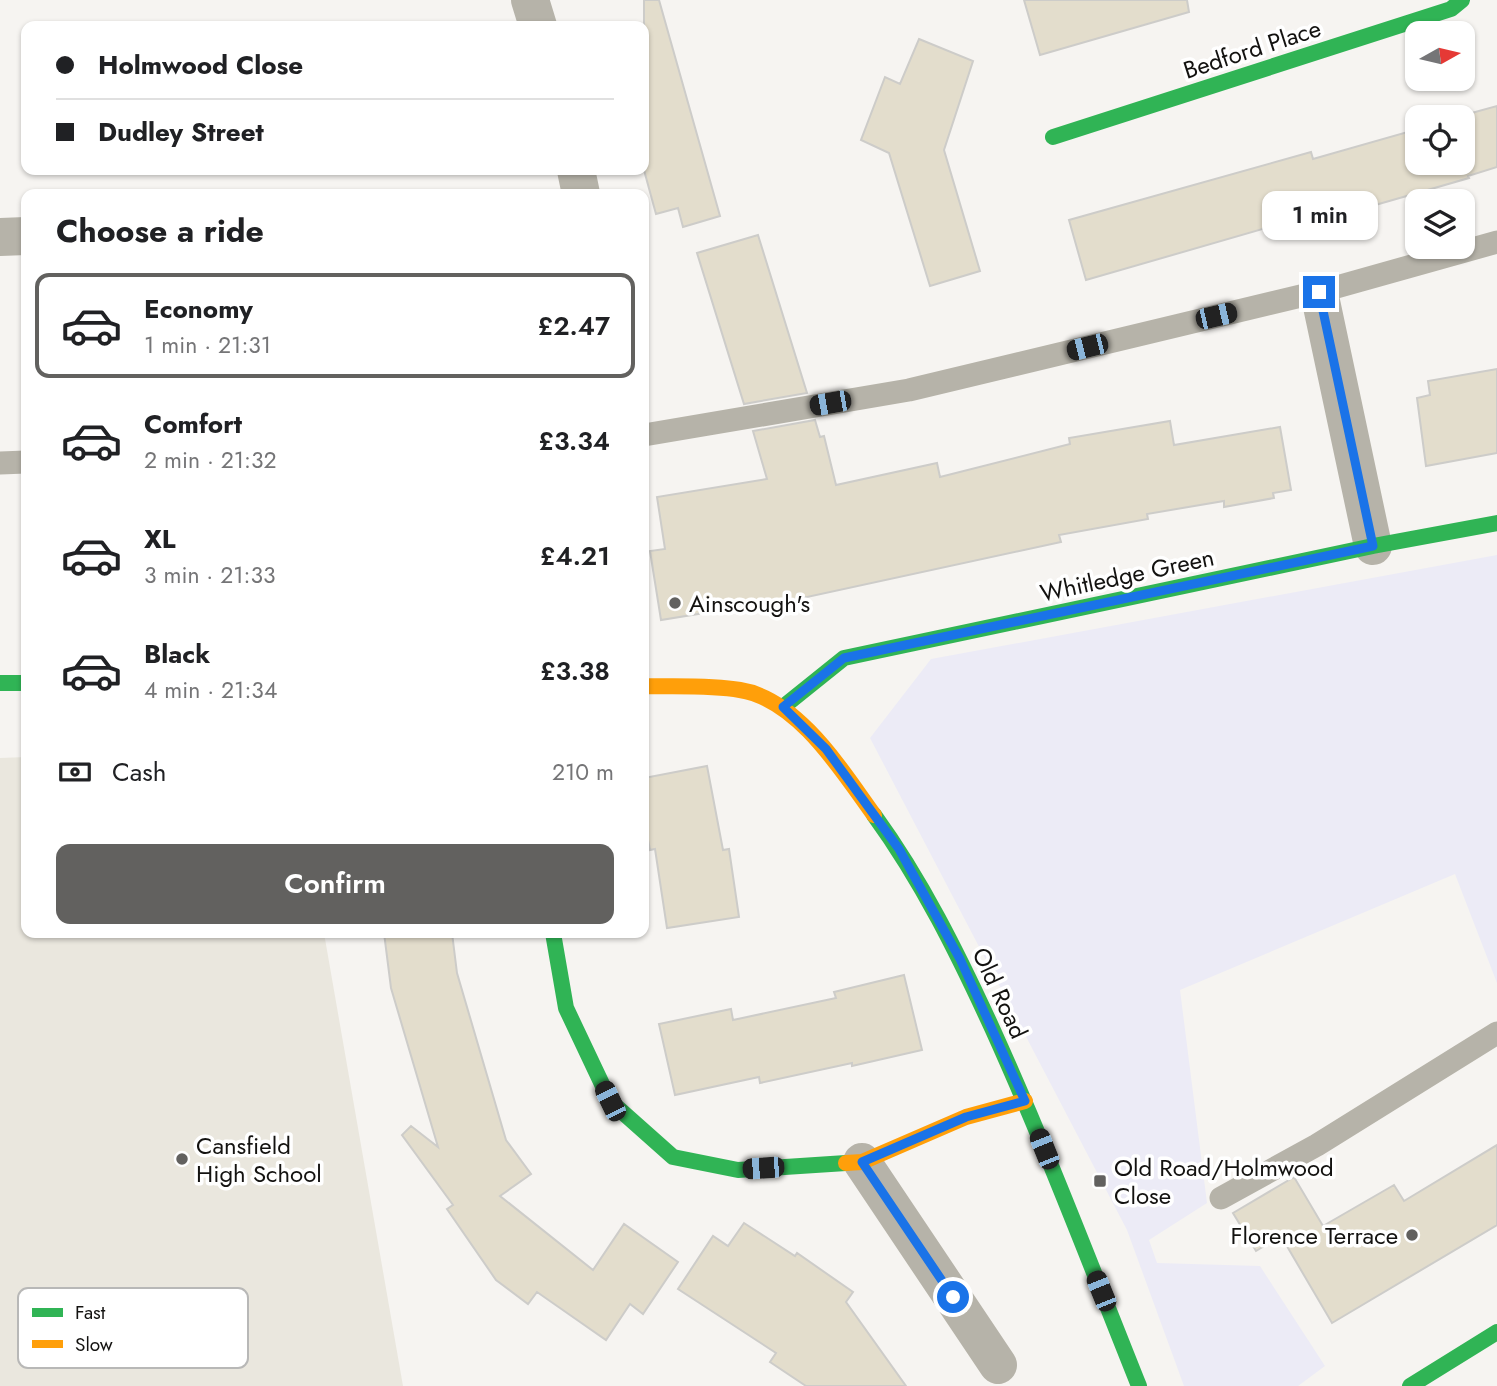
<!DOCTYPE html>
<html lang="en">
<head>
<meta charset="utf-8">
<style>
	body { margin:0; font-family:Jost,sans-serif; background:#f2f2f2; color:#202124; height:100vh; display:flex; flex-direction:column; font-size:26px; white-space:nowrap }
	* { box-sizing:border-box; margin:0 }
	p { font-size:23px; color:#757577 }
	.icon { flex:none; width:38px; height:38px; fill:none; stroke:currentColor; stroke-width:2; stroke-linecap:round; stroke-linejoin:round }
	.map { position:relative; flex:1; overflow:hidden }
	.sheet { position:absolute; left:21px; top:189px; width:628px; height:749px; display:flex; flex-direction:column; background:#fff; border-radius:14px; box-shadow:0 2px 5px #0004 }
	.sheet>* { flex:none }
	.banner { position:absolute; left:21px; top:21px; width:628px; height:154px; border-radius:14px; box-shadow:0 2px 5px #0004; display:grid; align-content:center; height:154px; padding:0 35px; background:#fff }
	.needle { width:46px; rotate:82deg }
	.controls { position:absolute; left:1405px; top:21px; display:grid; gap:14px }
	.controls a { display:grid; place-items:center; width:70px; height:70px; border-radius:14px; background:#fff; box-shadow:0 2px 5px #0004; font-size:35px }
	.end { position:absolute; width:32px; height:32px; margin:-16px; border:9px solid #1a73e8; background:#fff; box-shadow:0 0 0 4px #fff }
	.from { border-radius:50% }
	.bubble { position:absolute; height:49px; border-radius:14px; background:#fff; box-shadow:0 2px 5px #0004; font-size:23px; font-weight:600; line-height:49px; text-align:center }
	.car { position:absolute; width:21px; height:42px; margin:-21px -10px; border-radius:9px; box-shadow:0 0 5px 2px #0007; background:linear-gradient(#222 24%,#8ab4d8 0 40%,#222 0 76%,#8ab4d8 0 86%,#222 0) }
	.banner b { display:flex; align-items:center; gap:24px; height:66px; font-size:26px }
	.banner b+b { border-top:2px solid #e0e0e0 }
	.banner i { width:18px; height:18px; background:#202124 }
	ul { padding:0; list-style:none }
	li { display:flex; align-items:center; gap:21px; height:105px; margin:0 14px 10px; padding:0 21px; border:4px solid transparent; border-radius:14px }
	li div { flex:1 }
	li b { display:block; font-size:26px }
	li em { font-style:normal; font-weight:600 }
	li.current { border-color:#62615f }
	li>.icon { width:63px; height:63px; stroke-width:1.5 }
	h2 { padding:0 35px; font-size:32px; line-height:84px }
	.pay { display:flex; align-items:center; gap:18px; height:77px; padding:0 35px; font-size:26px }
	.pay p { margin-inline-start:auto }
	.button { display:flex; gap:14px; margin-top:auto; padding:14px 35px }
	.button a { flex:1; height:80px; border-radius:14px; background:#62615f; color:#fff; font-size:28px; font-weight:600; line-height:80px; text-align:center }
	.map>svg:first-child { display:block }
	.built { fill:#eae7de }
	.green { fill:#ecebf6 }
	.building { fill:#e3ddcc; stroke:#cdccc9; stroke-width:2 }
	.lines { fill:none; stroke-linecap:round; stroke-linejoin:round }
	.lane { stroke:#b6b3a9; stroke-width:23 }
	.street { stroke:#b6b3a9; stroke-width:38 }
	.fast { stroke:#30b455; stroke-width:16 }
	.slow { stroke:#ff9f0a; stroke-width:16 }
	.route { stroke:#1a73e8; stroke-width:9 }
	.poi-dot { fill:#62615f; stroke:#fff; stroke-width:2.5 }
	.labels { text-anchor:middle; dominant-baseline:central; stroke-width:7; stroke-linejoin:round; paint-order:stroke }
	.street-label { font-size:24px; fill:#131210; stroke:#fff }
	.poi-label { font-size:24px; fill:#131210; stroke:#fff; text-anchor:start }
	.key { fill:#fff; stroke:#b8b8b7; stroke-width:2 }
	.key-label { font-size:19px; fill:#131210 }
</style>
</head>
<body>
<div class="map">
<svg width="1497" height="1386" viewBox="0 0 1497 1386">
	<rect width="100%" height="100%" fill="#f6f4f1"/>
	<path class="built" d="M26,757V933H324L403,1386H0V758Z"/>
	<path class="green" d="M1497,555V983L1455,874L1180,990L1207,1203L1149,1240L1157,1263L1260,1266L1325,1366L1298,1386H1184L1127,1230L870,738L931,659Z"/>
	<path class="building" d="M644,0H659L720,216L683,227L678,208L656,214L644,170Z
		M1024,0H1187L1189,12L1040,55Z
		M919,39L973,61L944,150L980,271L930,286L889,153L861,140L885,77L900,84Z
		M1497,106V167L1468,176L1469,178L1365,208L1363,200L1086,280L1069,220L1311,152L1313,159L1418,129V163H1463V117H1457Z
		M758,235L807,393L744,404L697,253Z
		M1497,369V453L1426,466L1417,398L1430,395L1428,381Z
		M815,420L820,437L824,436L836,485L937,463L940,477L1070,444L1069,438L1170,421L1174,445L1280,427L1291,490L1273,493L1274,498L1224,507V501L1147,514L1148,519L1059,535L1061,542L793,600V604L736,613L735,608L661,620L650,551L665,549L657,497L767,479L753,431Z
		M707,766L723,850L729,849L739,917L667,928L655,849L650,850L644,819V778Z
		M384,933H452L457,973L506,1140L531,1174L500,1196L593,1270L624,1224L678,1262L643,1314L630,1304L606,1340L537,1292L528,1304L496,1280L447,1209L453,1205L402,1135L411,1126L438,1147L391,988Z
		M904,975L922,1050L852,1066V1063L760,1083L759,1077L675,1095L659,1024L731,1009L733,1020L836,998L834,992Z
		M1497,1145V1225L1332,1323L1281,1236L1256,1251L1233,1213L1294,1177L1323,1226L1394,1185L1404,1201Z
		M744,1223L795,1256L797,1253L853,1292L846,1302L906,1386H806L770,1362L776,1353L678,1289L713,1236L728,1246Z"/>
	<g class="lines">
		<path class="lane" d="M644,435L909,390L1326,290L1497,242
			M0,463L26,462
			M1221,1198L1317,1145L1497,1033"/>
		<path class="street" d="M530,0L538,26
			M576,170L581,194
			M0,237L26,236
			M1319,292L1373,546
			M862,1162L998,1365"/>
		<path class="fast" d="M1053,137L1451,9L1462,0
			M0,683H26
			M783,707L844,658L1373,546L1497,523
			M874,815C922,881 958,954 992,1028C1045,1145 1091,1266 1139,1386
			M553,933L566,1008L610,1101L673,1157L738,1170L846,1163
			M1410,1386L1497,1332"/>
		<path class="slow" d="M644,686C675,687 710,685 740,690C798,699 842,771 874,815
			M846,1163L862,1162L966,1117L1025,1101"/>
	</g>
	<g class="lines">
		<path class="route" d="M953,1297L862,1162L966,1117L1025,1101L960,959L899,849L826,749L783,707L844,658L1373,546L1319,292"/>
	</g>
	<g class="poi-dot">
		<circle cx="675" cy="603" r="7"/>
		<circle cx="182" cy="1159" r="7"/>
		<rect x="1093" y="1174" width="14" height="14" rx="3.5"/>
		<circle cx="1412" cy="1235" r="7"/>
	</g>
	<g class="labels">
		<g class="street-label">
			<text transform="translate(1252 49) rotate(-18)">Bedford Place</text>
			<text transform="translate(1127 575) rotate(-12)">Whitledge Green</text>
			<text transform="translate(1000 993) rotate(65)">Old Road</text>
		</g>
		<g class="poi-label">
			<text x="689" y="603">Ainscough's</text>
			<text x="196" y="1145">Cansfield<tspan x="196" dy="28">High School</tspan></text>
			<text x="1114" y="1167">Old Road/Holmwood<tspan x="1114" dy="28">Close</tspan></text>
			<text x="1398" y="1235" text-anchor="end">Florence Terrace</text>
		</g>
	</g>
	<rect x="18" y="1288" width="230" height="80" rx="10" class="key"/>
	<rect x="32" y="1308" width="31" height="9" fill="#30b455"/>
	<rect x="32" y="1340" width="31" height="8" fill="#ff9f0a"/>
	<g class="key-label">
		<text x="75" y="1319">Fast</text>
		<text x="75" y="1351">Slow</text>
	</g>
</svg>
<div class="controls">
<a><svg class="needle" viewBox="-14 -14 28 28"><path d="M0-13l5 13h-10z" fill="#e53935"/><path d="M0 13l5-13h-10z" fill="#757577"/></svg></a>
<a><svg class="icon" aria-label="locate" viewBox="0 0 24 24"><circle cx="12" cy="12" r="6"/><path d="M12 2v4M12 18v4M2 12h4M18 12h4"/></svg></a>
<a><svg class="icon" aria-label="layers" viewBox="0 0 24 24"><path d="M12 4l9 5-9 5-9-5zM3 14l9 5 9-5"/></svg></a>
</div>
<i class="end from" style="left:953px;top:1297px"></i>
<i class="end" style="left:1319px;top:292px"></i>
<div class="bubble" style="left:1262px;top:191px;width:116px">1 min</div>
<i class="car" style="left:1216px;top:316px;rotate:77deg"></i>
<i class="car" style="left:1087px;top:347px;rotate:256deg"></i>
<i class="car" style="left:830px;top:403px;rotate:260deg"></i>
<i class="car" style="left:610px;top:1101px;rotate:334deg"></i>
<i class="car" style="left:1044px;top:1149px;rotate:338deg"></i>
<i class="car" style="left:763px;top:1168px;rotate:266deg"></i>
<i class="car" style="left:1101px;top:1291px;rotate:338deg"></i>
<div class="banner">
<b><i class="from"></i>Holmwood Close</b>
<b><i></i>Dudley Street</b>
</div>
<section class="sheet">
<h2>Choose a ride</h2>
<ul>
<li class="current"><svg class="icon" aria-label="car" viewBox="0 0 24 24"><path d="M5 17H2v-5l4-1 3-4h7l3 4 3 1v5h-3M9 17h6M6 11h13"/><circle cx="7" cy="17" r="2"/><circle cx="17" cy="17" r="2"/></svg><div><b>Economy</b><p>1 min · 21:31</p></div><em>£2.47</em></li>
<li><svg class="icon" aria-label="car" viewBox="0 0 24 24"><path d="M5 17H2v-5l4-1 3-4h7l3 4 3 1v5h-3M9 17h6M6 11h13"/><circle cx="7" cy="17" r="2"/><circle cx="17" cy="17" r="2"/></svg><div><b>Comfort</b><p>2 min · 21:32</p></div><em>£3.34</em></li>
<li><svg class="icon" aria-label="car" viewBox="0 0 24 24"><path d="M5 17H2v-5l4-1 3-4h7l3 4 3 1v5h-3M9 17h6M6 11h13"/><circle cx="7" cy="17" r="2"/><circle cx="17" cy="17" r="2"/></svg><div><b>XL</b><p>3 min · 21:33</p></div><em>£4.21</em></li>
<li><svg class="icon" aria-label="car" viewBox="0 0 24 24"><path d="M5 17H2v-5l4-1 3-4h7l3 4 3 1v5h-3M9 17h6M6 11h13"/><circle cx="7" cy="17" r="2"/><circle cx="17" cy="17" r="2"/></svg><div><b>Black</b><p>4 min · 21:34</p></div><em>£3.38</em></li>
</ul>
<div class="pay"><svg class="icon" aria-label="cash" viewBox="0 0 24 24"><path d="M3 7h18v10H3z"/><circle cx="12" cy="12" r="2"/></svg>Cash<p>210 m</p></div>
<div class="button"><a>Confirm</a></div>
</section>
</div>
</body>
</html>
